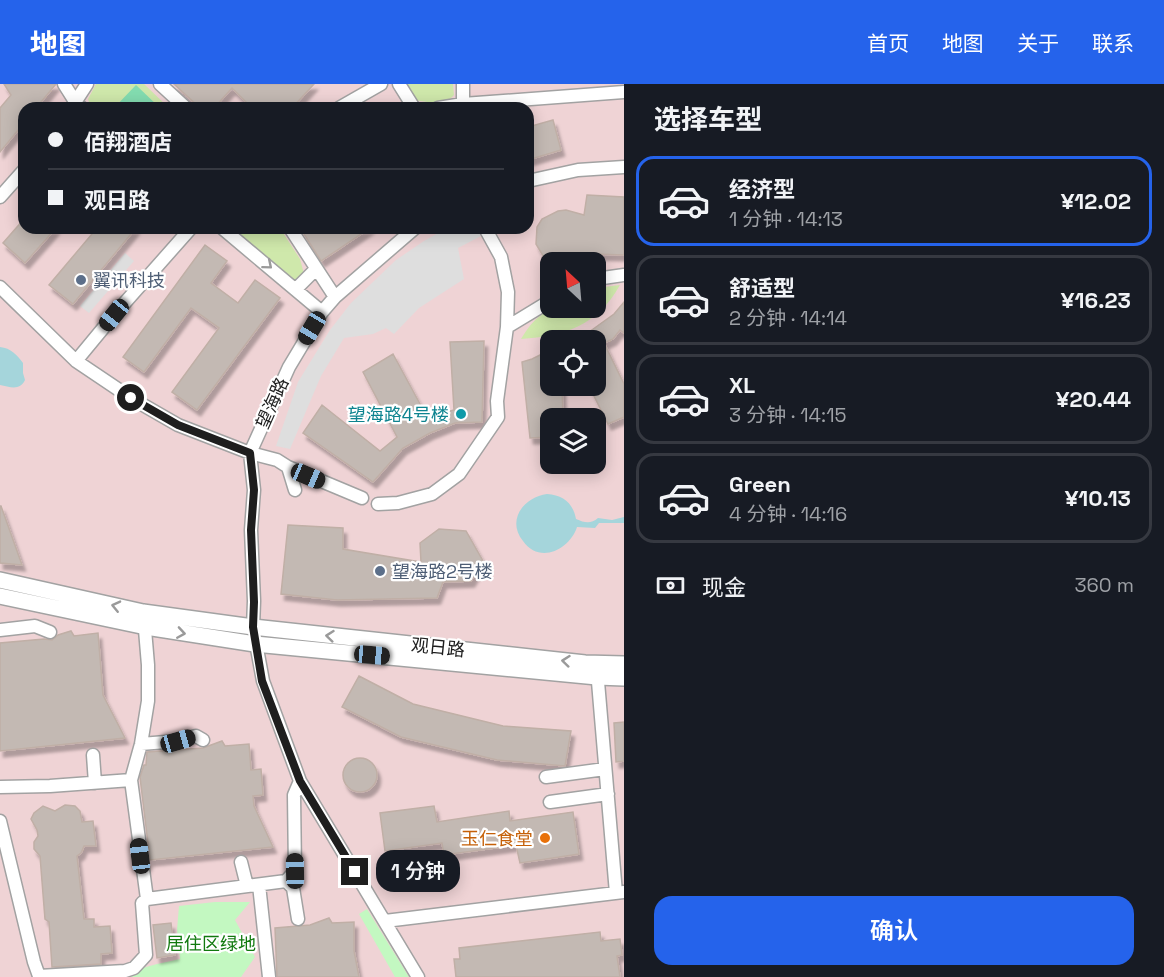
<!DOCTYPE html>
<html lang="zh">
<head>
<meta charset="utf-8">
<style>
	body { margin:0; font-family:"Space Grotesk","Noto Sans SC",sans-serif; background:#20242c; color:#f1f3f6; height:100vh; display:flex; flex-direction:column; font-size:22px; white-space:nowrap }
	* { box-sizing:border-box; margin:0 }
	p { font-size:20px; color:#9ea1a6 }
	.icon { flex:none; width:33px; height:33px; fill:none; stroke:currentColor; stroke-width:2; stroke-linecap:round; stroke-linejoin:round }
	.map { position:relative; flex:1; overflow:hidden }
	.details { display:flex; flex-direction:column; background:#171b24; width:540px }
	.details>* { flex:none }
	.banner { position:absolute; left:18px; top:18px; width:516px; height:132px; border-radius:18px; box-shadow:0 3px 15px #0003; display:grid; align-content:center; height:132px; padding:0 30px; background:#171b24 }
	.needle { width:39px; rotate:334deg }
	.controls { position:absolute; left:540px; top:168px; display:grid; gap:12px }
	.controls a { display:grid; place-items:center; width:66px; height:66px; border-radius:12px; background:#171b24; box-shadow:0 3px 15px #0003; font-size:30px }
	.end { position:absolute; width:27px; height:27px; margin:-14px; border:8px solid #1e1e1e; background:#fff; box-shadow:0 0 0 3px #fff }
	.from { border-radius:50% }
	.bubble { position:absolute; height:42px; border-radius:18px; background:#171b24; box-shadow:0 3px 15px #0003; font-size:20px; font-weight:600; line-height:42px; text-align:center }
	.car { position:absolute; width:18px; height:36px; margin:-18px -9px; border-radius:8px; box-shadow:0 0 4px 2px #0007; background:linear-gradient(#222 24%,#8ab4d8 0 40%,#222 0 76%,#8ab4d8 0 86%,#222 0) }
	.banner b { display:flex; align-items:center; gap:21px; height:57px; font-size:22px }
	.banner b+b { border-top:2px solid #363941 }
	.banner i { width:15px; height:15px; background:#f1f3f6 }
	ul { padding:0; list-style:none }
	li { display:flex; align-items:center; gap:18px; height:90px; margin:0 12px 9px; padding:0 18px; border:3px solid #363941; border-radius:18px }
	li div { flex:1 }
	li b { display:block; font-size:22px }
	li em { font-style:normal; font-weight:600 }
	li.on { border-color:#2563eb }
	li>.icon { width:54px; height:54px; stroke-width:1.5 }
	h2 { padding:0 30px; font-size:27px; line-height:72px }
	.pay { display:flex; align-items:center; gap:15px; height:66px; padding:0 30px; font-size:22px }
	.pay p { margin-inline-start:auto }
	.action { display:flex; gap:12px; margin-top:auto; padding:12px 30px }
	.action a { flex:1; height:69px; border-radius:18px; background:#2563eb; color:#fff; font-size:24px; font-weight:600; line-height:69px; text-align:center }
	header { display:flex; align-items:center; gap:36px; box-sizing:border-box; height:84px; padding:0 30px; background:#2563eb; color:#fff }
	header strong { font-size:28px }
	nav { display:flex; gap:33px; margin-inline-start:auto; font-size:21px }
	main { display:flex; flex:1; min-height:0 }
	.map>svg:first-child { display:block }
	.commercial { fill:#efd3d5; fill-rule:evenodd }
	.grass { fill:#cfe8ab }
	.park { fill:#c3f8c1 }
	.pitch { fill:#83dcb0 }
	.parking { fill:#dedede }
	.water { fill:#a5d5db }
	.building { fill:#c3b9b3; stroke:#c0afa6; stroke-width:1.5; filter:url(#shadow) }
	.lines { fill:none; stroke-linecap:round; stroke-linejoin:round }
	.minor-casing { stroke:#a2a2a2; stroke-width:15 }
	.tertiary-casing { stroke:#a2a2a2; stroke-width:18 }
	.minor { stroke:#fff; stroke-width:12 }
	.tertiary { stroke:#fff; stroke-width:15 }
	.oneway { stroke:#9a9a9a }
	.route { stroke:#1e1e1e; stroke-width:8 }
	.service-dot { fill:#5c6f8a; stroke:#fff; stroke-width:2 }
	.culture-dot { fill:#0f9aa8; stroke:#fff; stroke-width:2 }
	.food-dot { fill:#e8710a; stroke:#fff; stroke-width:2 }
	.labels { text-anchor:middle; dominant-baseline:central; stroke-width:4.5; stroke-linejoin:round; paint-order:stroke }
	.service-label { font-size:18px; fill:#4e5e75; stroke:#fff; text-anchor:start }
	.street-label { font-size:18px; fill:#1e1e1e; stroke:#fff }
	.culture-label { font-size:18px; fill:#0d838f; stroke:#fff; text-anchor:end }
	.food-label { font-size:18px; fill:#c56008; stroke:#fff; text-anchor:end }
	.park-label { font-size:18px; fill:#11790e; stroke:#fff }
</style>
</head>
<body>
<header>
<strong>地图</strong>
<nav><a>首页</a><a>地图</a><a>关于</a><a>联系</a></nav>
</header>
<main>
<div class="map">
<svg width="624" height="893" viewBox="0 0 624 893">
	<defs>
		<filter id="shadow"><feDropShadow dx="3.5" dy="6" stdDeviation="1.5" flood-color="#0004"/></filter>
	</defs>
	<rect width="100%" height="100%" fill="#efeae4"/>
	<path class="commercial" d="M0,0H624V893H0ZM24,24H528V144H24ZM550,178H596V224H550ZM550,256H596V302H550ZM550,334H596V380H550Z"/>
	<path class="grass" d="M96,0H144L169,24H91L88,15Z
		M404,0H453L454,11C445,22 427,18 414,16Z
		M226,144H280L300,175L304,190L297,195L292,196Z
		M620,201C597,242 565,252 521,255C543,218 558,224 596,224V204Z"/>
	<path class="park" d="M215,818H250L235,836L255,873L241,893H110L157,880L180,875L177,846L179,822Z
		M367,825L409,893H395L359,830Z"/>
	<path class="pitch" d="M136,1L160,24H114Z"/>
	<path class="parking" d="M447,144H477L481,152L458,164L464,195L419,224L394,250L386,244L373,250L344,254L321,292L290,365L276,362L298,298L330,246L351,219L396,176L424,157Z
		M125,169L134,177L89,229L80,222Z"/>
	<path class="water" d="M0,263C11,264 17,271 23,279V289L25,296C20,307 10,303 0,301Z
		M547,410C563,411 573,419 576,435C585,439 591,440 598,434L612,436L624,433V439H599L595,444L577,443C570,465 540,481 523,457C506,436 524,413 547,410Z"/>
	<path class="building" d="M4,0H56L36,24H24V39L0,68V24L11,11Z
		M174,0H314L292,24H243L247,19L232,4L214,24H200Z
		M553,36L561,66L528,76V43Z
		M587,111L624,113V171L595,170L586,178H550L545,175L536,160L537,143L542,135L558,127L566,126L584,131Z
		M24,135V144H56L25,179L3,159Z
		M97,144H136L73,220L49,201Z
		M313,144H370L321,177L304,150Z
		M205,161L227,177L211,199L238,219L255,196L280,214L197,326L172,308L219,244L191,224L144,288L123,273Z
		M624,218V249L620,246L613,255L604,259L624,300V333L608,340L589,302H596V256H578L614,230Z
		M484,257L482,338L455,339L430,349L403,364L373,398L303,349L322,321L380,367L397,353L363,288L393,270L427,333L454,326L450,258Z
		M550,266V302H562L563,334H550V353L530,354L522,278L532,275Z
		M0,422H1L22,481L0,479Z
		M288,441L343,444V465L421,478L420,459L439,445L466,447L483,477L471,497L443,498L437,514L337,516L281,510Z
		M71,547L74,552L98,549L103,611L125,654L0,667V559L44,555L52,556L58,551Z
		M359,592L413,620L503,642L571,647L565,682L497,676L401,653L342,623Z
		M624,638V677L616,678L614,639Z
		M222,657L225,662L249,660L251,686L261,685L263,711L253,712L254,722L273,763L150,776L140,693L144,681H146L147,668L203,664Z
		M343 691a17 17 0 1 1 34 0a17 17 0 1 1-34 0Z
		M65,721L75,722L80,727L82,738L93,737L96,762H84L81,769L77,772L84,835H94V843L110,842L112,869L101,870V880L52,883L49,838L45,835L40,772L34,765V758L38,752L37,746L31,735L34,729L43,722L55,727Z
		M434,722L437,738L509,727L510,737L573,728L579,770L520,779L516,761L444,771L442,759L385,767L380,729Z
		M329,834L332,839L354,838V867L359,893H277L275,844L310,841Z
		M171,839L175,871L157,874L153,841Z
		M600,848L601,857L620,855L622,871L617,872L620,893H456L454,875H460L459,864Z"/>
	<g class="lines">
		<defs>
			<path id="minor" d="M64,0L76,19L82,24
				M160,0L186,24
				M399,0L414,24
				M463,20L624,8
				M72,23L87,0
				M339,24L381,0
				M438,24L463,20V0
				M528,97L578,86L624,83
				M0,113L24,86
				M222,144L322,228
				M290,144L335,213
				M415,144L335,213L322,228L289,283L250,369L254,406L251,446L254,517L253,543L263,597L300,697L418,893
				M596,195L624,191
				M0,203L76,277L131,314L178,341L250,369L277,376L288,383L362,414
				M296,205L316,185
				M507,243L550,217
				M76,277L114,231L191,144
				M288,383L295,406
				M378,420L398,419L432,410L459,390L498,333L497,317L507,243L508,208L501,173L485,144
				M144,534L148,581V617L141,660L131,696L147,815L286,797L295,787L294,711L300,697
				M0,546L35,542L50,548
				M597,586L616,809
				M141,660L178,657L196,652L203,656
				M93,671L95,699
				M546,693L605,685
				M0,703L50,702L131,696
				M550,718L608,710
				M0,737L34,878L39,892L125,887L134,884L146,871L142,819L147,815
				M241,778L247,802
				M286,797L293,804L298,835
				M259,801L269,893
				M385,837L624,808"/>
			<path id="tertiary" d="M0,496L143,528L253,543L585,579L624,580
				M0,512L146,543L255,560L597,593L624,594"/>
		</defs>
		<use href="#minor" class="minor-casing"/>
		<use href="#tertiary" class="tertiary-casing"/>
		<use href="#minor" class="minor"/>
		<use href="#tertiary" class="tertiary"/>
	</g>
	<defs><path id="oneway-chevron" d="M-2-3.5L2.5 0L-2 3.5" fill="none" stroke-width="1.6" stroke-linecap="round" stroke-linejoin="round" transform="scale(1.5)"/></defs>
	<g class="oneway">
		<use href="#oneway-chevron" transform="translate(268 181) rotate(40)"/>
		<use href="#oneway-chevron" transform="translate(116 522) rotate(-167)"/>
		<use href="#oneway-chevron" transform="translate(181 549) rotate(9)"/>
		<use href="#oneway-chevron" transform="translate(330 552) rotate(-174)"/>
		<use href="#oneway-chevron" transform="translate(566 577) rotate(-174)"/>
	</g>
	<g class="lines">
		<path class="route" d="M131,314L178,341L250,369L254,406L251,446L254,518L253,543L262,597L300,697L355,788"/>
	</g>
	<g class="service-dot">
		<circle cx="81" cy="196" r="6"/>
		<circle cx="380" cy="487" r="6"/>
	</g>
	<circle class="culture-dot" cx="461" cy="330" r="6"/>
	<circle class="food-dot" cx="545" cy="754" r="6"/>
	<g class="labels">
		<g class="service-label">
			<text x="93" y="196">翼讯科技</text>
			<text x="392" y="487">望海路2号楼</text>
		</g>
		<g class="street-label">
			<text transform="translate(272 319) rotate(-66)">望海路</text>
			<text transform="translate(438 563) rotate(6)">观日路</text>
		</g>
		<g class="culture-label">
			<text x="449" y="330">望海路4号楼</text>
		</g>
		<g class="food-label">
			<text x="533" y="754">玉仁食堂</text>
		</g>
		<g class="park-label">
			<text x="211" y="859">居住区绿地</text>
		</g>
	</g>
</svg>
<div class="controls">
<a><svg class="needle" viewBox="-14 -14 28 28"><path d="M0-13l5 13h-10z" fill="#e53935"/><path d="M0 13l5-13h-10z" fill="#9ea1a6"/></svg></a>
<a><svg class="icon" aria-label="locate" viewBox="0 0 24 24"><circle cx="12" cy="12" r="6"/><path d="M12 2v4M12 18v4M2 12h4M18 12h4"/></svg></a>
<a><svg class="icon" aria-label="layers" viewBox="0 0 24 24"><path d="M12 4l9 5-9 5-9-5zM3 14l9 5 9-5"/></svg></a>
</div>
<i class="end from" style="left:131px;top:314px"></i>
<i class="end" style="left:355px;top:788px"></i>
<div class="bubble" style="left:376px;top:766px;width:84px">1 分钟</div>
<i class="car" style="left:114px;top:231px;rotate:219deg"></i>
<i class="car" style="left:312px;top:244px;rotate:211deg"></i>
<i class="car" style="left:308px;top:392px;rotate:113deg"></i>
<i class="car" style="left:372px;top:571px;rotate:95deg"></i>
<i class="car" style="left:178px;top:657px;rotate:74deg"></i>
<i class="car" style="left:140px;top:772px;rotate:353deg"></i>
<i class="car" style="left:295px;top:787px;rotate:359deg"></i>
<div class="banner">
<b><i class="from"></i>佰翔酒店</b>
<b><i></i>观日路</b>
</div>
</div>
<section class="details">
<h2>选择车型</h2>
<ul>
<li class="on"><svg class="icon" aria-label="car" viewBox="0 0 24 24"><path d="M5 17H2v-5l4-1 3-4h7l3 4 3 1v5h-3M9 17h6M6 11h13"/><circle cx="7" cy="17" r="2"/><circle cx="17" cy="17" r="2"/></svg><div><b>经济型</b><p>1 分钟 · 14:13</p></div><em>¥12.02</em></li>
<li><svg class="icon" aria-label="car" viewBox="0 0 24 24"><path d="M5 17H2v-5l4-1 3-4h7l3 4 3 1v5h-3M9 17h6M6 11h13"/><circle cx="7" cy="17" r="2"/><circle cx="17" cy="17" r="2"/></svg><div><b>舒适型</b><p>2 分钟 · 14:14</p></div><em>¥16.23</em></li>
<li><svg class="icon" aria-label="car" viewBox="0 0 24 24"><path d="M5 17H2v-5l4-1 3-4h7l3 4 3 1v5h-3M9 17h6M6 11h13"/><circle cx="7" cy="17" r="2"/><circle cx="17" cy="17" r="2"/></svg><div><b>XL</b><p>3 分钟 · 14:15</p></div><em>¥20.44</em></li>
<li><svg class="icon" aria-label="car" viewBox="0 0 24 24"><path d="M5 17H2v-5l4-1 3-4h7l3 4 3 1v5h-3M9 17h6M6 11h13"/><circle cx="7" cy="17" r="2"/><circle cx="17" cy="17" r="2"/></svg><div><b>Green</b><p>4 分钟 · 14:16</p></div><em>¥10.13</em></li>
</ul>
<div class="pay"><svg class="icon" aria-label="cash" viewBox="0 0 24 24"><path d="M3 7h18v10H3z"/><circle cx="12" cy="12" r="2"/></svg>现金<p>360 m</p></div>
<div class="action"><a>确认</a></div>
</section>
</main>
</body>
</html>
